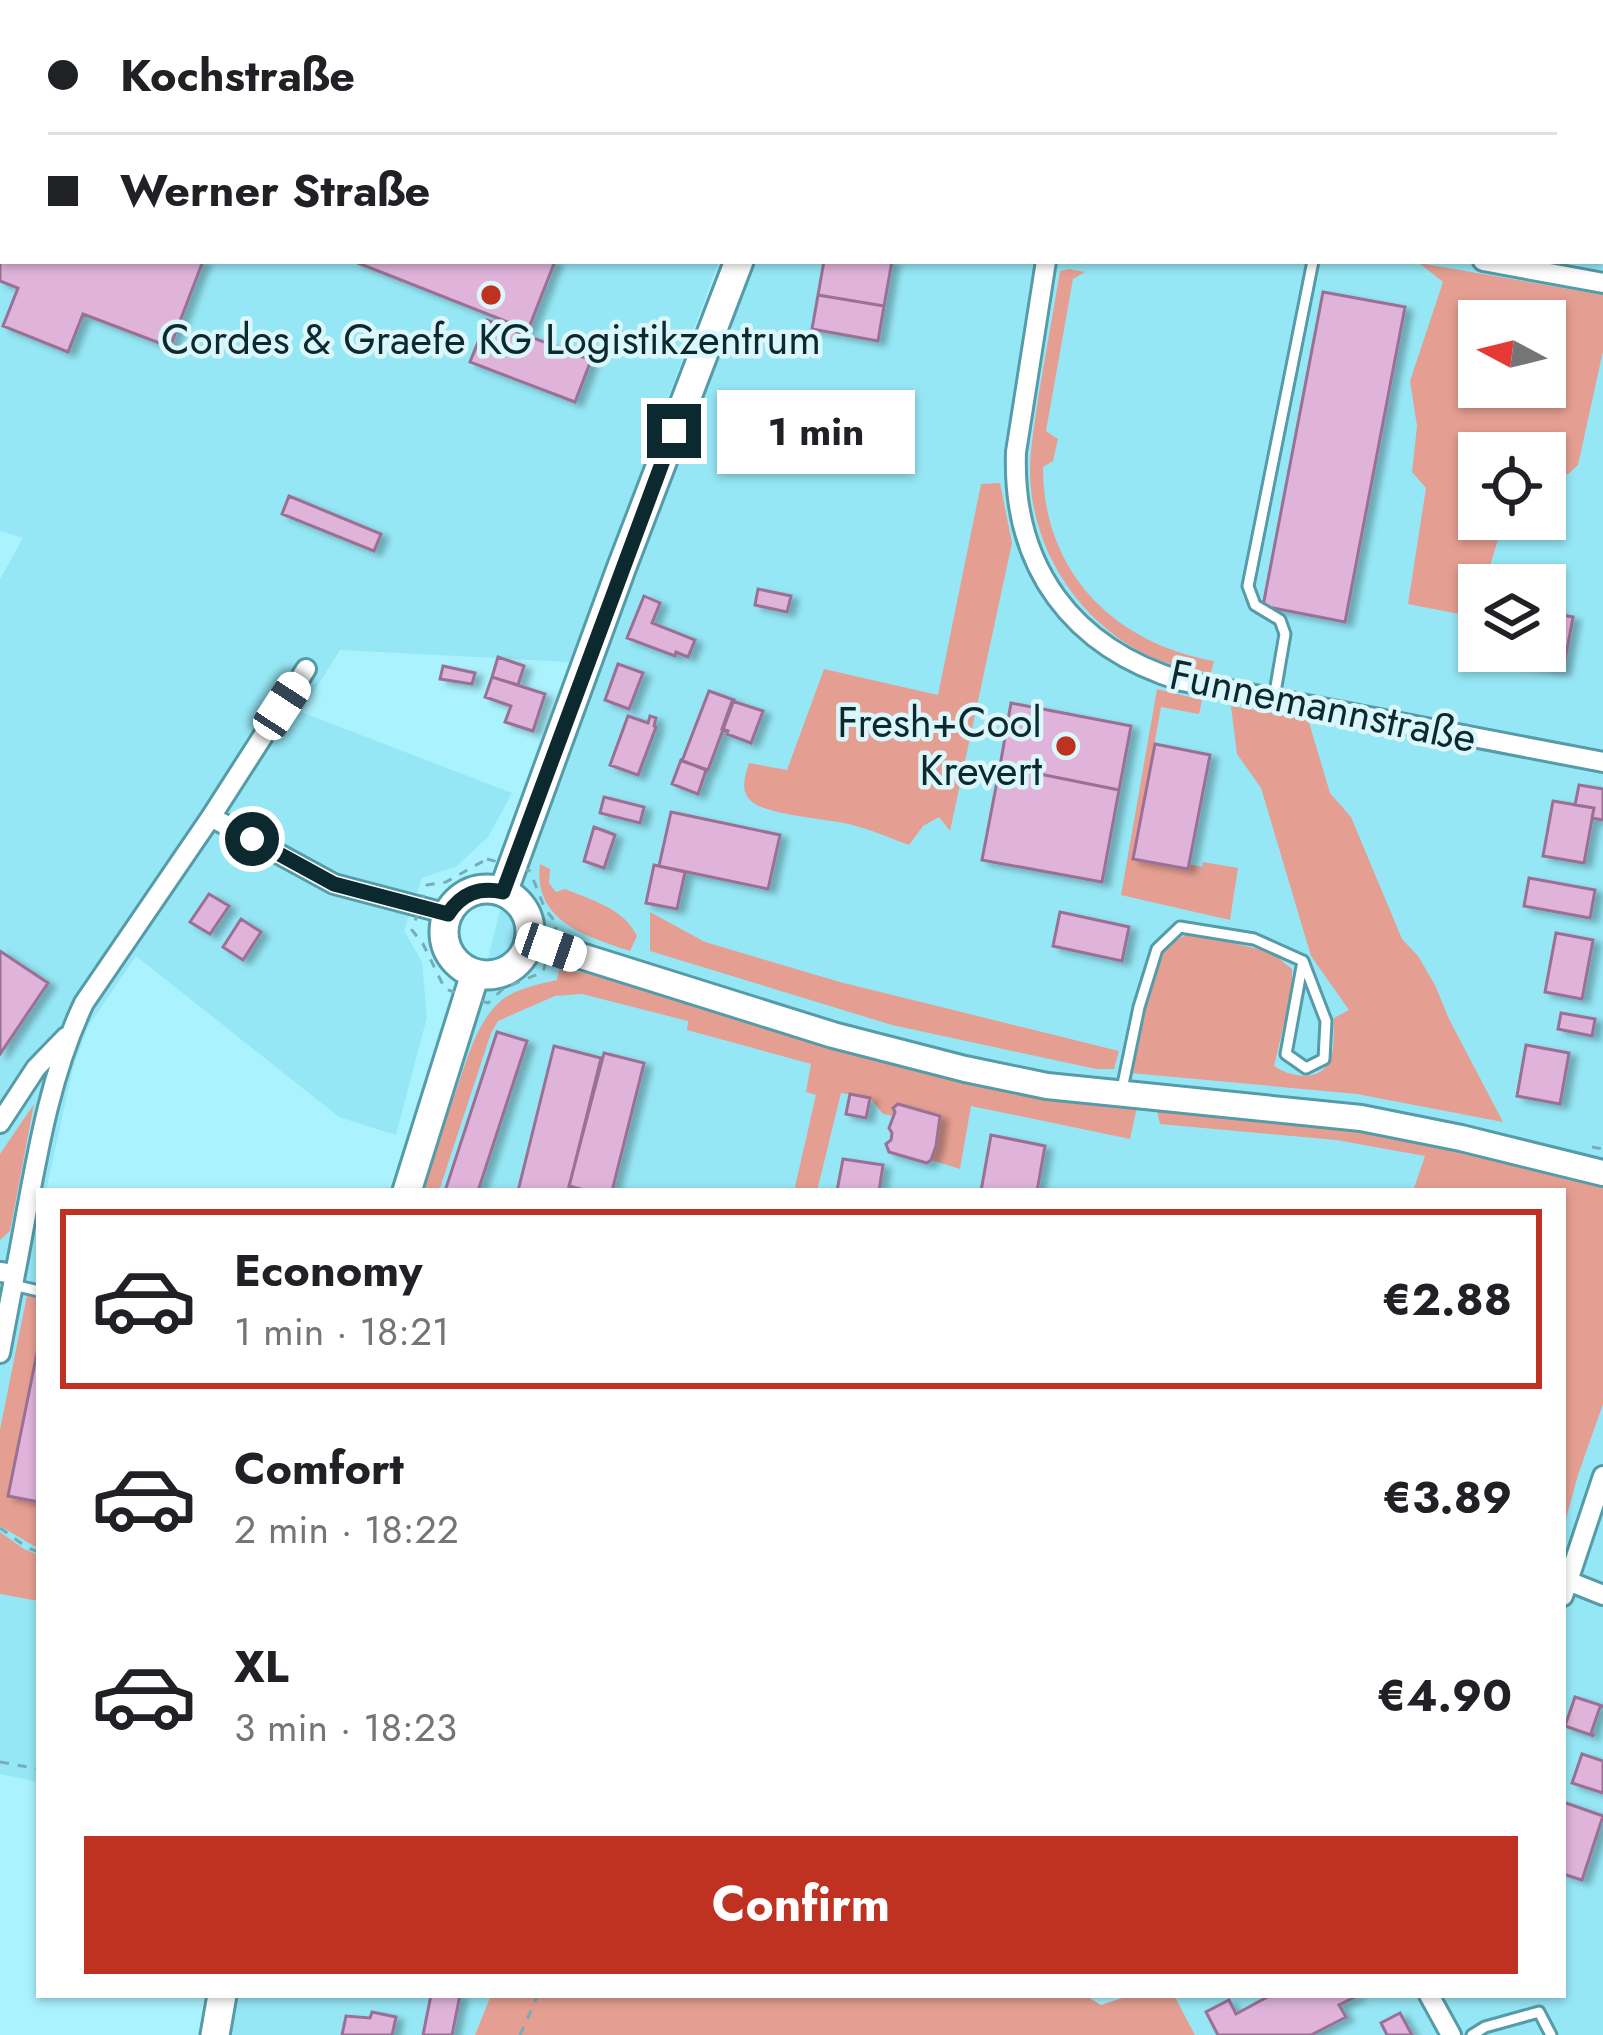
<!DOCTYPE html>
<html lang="en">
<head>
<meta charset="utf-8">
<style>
	body { margin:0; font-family:Jost,sans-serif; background:#f6f6f6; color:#202124; height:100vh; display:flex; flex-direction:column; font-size:45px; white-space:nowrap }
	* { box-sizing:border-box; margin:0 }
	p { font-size:39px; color:#757577 }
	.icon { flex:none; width:66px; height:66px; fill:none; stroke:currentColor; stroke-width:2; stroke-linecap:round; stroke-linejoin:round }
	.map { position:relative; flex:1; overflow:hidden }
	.side { position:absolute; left:36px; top:1188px; width:1530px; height:810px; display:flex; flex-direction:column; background:#fff; border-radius:0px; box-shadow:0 3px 9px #0004 }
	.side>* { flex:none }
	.top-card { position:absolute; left:0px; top:0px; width:1605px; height:264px; box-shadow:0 3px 9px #0004; display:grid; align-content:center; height:264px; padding:0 48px; background:#fff }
	.needle { width:78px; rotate:277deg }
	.fabs { position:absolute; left:1458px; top:300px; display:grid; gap:24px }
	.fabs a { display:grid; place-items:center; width:108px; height:108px; border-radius:0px; background:#fff; box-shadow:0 3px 9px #0004; font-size:60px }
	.end { position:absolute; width:54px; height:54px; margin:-27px; border:15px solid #0b292e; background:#fff; box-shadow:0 0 0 6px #fff }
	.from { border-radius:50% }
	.bubble { position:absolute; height:84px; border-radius:0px; background:#fff; box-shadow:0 3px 9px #0004; font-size:39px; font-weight:700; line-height:84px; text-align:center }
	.car { position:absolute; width:36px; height:72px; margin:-36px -18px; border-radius:15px; box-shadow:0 0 9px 3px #0007; background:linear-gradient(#fff 24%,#345 0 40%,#fff 0 76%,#345 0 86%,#fff 0) }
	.top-card b { display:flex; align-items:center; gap:42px; height:114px; font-size:45px }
	.top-card b+b { border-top:3px solid #e0e0e0 }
	.top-card i { width:30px; height:30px; background:#202124 }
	ul { padding:21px 0 0; list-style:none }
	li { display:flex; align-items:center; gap:36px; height:180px; margin:0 24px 18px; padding:0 24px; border:6px solid transparent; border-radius:0px }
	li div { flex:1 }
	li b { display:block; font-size:45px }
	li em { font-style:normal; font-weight:700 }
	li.on { border-color:#bf3222 }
	li>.icon { width:108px; height:108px; stroke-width:1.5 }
	.action { display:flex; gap:24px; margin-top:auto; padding:24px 48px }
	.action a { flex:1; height:138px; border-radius:0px; background:#bf3222; color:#fff; font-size:48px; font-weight:700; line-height:138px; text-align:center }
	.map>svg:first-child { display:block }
	.built { fill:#96e7f6; fill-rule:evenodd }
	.green { fill:#e59f92; fill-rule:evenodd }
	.building { fill:#dfb3da; stroke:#9a7195; stroke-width:3; filter:url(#shadow) }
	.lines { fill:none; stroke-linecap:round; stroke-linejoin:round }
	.service-casing { stroke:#569ba8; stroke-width:15 }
	.minor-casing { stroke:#569ba8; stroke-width:24 }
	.tertiary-casing { stroke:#569ba8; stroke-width:30 }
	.secondary-casing { stroke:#569ba8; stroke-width:33 }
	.path { stroke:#75aeb8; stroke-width:3; stroke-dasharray:9 9; stroke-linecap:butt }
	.service { stroke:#fff; stroke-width:9 }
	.minor { stroke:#fff; stroke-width:18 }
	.tertiary { stroke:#fff; stroke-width:24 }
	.secondary { stroke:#fff; stroke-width:27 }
	.route { stroke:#0b292e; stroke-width:15 }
	.poi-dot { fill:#bf3222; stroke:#dcf7fc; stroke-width:4.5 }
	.labels { text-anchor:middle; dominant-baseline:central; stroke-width:9; stroke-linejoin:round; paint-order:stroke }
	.poi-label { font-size:42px; fill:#0b292e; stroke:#dcf7fc }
	.street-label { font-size:42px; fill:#0b292e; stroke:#dcf7fc }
</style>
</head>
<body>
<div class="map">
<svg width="1603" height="2035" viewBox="0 0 1603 2035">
	<defs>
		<filter id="shadow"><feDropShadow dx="7" dy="4" stdDeviation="3" flood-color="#0004"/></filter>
	</defs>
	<rect width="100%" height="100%" fill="#abf2ff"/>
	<path class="built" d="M0,0H817L815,3H3V261H719L570,662L340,650L301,712L512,793L488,837L457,866L422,878L404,931L422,962L427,1017L396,1135L339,1117L136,956L88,1027L73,1068L46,1191H39V1782L0,1774V579L23,538L0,531Z
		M846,0H1603V2035H1195L1174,1995H1563V1191H415L482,983L506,886L742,261H1602V3H845ZM1479,321H1545V387H1479ZM1479,453H1545V519H1479ZM1479,585H1545V651H1479Z
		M233,1995H491L475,2035H225Z"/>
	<path class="green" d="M1419,263L1603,295V351L1578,465L1568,474L1545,476V453H1479V519H1504L1488,573L1459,614L1408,604L1426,488L1412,472L1417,426L1410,381L1443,282ZM1479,321H1545V387H1479Z
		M1069,269L1085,272L1073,279L1046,431L1058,439L1053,461L1043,467C1043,571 1113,643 1214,661L1211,673C1190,669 1168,665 1149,656C1079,623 1031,549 1030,472C1030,448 1035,422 1038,399C1045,356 1053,314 1060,271Z
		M1000,483L1012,543L950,831L939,817L923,826L909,845C888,837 867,828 844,823C825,819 762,814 750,800C740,789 745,776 749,763L787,770L824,669L938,695L981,484Z
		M1157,689L1202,700L1199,714L1161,707L1134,858L1188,869L1189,864L1202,867L1203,862L1238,868L1230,920L1121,895Z
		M1231,706L1308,719L1330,793L1351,817L1402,939L1418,956L1435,985L1449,1019L1503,1122L1357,1094L1131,1073C1141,1039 1146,979 1165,950C1171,942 1181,938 1189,933L1271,952L1292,969V990L1274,1066C1290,1077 1323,1084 1331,1057C1335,1046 1333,1030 1334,1018L1349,1010L1311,956L1261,788L1237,754Z
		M540,864L550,869L549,883L556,892L565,889C591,900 624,908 637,936L630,951C587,936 533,922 540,864Z
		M650,912L705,942L840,982L1119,1051L1114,1069H1096L892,1025L650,951Z
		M559,970L586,973L947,1077L1032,1095L1137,1107L1130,1139L971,1106L960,1169L931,1160L939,1133L901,1105H895L894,1116L883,1114L870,1098L841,1093L817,1191H794L816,1095L806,1092L811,1064L687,1030L688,1021L582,994L555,996L498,1021L491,1033L439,1191H422L445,1110L452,1102C465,1069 474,1022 503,999C518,988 540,984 557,980Z
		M34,1104L10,1231L0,1240V1154Z
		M1157,1111L1284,1118L1384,1131L1603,1186V1404L1578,1475L1563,1530V1191H1413L1425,1156L1336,1140L1160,1124Z
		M27,1295L39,1298V1343L9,1496L39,1502V1549L0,1526V1430Z
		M0,1532L24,1549L39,1555V1601L0,1594Z
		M491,1995H1085L1101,2005L1131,1995H1174L1195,2035H475Z"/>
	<path class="building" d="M305,0H657L656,3H304Z
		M3,162V261H203L170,347L83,314L68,352L3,326L18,288L0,281V169Z
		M353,261H555L528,330Z
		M824,261H892L884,306L818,295Z
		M1323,292L1405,307L1345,622L1263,606Z
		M818,295L884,306L878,341L812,329Z
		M487,320L591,360L575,402L470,362Z
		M289,496L381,534L374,551L282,514Z
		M758,589L791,596L787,612L755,605Z
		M644,596L660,603L652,623L695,640L688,657L676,652L675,656L627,638Z
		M1545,612L1573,617L1563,671L1508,661L1509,651H1545Z
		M498,657L524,666L518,685L492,677Z
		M618,664L643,673L629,709L605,700Z
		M443,666L475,673L472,684L440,679Z
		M492,677L545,694L533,731L505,722L511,706L485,697Z
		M709,691L734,700L708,770L682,761Z
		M732,701L763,711L751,743L727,734L728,731L722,729Z
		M1011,703L1131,726L1119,790L1000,766Z
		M628,716L648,723L650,716L656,718L654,726L656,727L638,775L610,765Z
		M1155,744L1210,755L1188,869L1133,859Z
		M681,760L706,770L698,794L672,784Z
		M1000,766L1119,790L1102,882L982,860Z
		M1579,785L1603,789V820L1592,818L1594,808L1575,805Z
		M604,797L644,807L640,823L600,813Z
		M1553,801L1594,808L1584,863L1543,856Z
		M671,812L780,835L768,889L659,866Z
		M594,827L615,835L604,868L584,861Z
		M654,865L685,872L677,909L646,903Z
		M1529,878L1595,890L1590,918L1524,906Z
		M209,894L229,906L210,934L190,922Z
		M1060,912L1129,927L1122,961L1053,946Z
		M241,919L261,932L243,960L223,947Z
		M1556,933L1593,940L1582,999L1545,992Z
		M0,951L48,983L0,1054Z
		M1561,1013L1595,1019L1592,1036L1558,1029Z
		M497,1032L527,1041L478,1191H454L446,1188Z
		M1526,1045L1569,1053L1560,1104L1517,1096Z
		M554,1046L601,1058L568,1191H518Z
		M604,1053L644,1063L612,1191H588L569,1186Z
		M850,1094L870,1098L866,1118L846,1114Z
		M898,1104L940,1116L936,1146L931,1160L927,1163L889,1152L886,1144L891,1140L892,1133L889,1128L895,1112L893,1108Z
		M991,1135L1045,1146L1037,1191H981Z
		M843,1159L883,1165L879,1191H837Z
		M39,1343V1502L8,1496Z
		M1575,1697L1603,1706L1600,1707L1591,1733L1594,1736L1565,1726Z
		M1582,1754L1603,1761V1793L1572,1783Z
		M1563,1802L1603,1816L1582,1880L1563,1874Z
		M431,1995H460L452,2035H423Z
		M1271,1995H1359L1339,2005L1346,2017L1311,2035H1218L1206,2012L1229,2000L1236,2014Z
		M372,2012L396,2017L392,2035H342L346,2016L370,2018Z
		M1400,2013L1412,2035H1387L1381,2023Z"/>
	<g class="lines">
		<defs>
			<path id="service" d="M1274,698L1285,634L1280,620L1255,605L1248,586L1313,261
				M1122,1089L1139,1007L1157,949L1180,927L1254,939L1303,961L1326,1021L1324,1059L1306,1068L1286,1054L1303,961
				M13,1285L39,1291
				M1472,2035L1485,2027L1539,2012L1551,2035"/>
			<path id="minor" d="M1437,3V0
				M1046,261L1016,452C1012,567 1072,648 1182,681L1603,762
				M1483,261L1603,283
				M211,817L334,884L448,914
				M0,1123L36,1068L66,1037
				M0,1272L15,1274L0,1353
				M15,1274C33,1184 44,1087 84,1003L211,817L306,669
				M1568,1581L1603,1595
				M1563,1596L1603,1476
				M1429,1995L1451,2035"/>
			<path id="tertiary" d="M530,940L833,1035L965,1069L1047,1086L1361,1118L1461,1138L1603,1173"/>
			<path id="secondary" d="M835,3L836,0
				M444 932a43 43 0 1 1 86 0a43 43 0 1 1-86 0Z
				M503,892L621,569L739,261
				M407,1191L475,974
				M215,2035L222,1995"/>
		</defs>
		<use href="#service" class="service-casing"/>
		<use href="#minor" class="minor-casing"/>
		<use href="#tertiary" class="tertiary-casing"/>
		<use href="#secondary" class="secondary-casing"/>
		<path class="path" d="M487,859L530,871L545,909L557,924L543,972L504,988L488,1003L445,989L423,944L412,930L427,885L446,882Z
			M1592,1147L1603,1149
			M0,1528L28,1548L39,1552
			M0,1762L39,1769
			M520,2035L538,1995"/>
		<use href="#service" class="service"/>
		<use href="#minor" class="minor"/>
		<use href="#tertiary" class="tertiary"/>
		<use href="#secondary" class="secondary"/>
	</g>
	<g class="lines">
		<path class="route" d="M252,839L334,884L448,914C462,893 479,887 503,892L674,431"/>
	</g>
	<g class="poi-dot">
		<circle cx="491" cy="295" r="12"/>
		<circle cx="1066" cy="746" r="12"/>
	</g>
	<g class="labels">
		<g class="poi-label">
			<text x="491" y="339">Cordes &amp; Graefe KG Logistikzentrum</text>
			<text x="1042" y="722" text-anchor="end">Fresh+Cool<tspan x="1042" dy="48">Krevert</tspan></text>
		</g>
		<g class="street-label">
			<text transform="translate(1323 706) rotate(12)">Funnemannstraße</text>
		</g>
	</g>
</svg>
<div class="fabs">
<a><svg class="needle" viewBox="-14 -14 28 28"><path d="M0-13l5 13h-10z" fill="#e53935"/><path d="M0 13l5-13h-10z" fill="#757577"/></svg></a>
<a><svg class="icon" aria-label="locate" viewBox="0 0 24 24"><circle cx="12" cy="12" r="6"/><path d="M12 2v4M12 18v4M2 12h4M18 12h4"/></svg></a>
<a><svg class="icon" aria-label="layers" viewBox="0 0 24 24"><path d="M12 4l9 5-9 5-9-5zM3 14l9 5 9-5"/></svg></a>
</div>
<i class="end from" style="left:252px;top:839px"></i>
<i class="end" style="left:674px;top:431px"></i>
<div class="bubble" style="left:717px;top:390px;width:198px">1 min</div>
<i class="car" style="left:282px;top:706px;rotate:33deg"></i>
<i class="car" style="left:551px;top:947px;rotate:109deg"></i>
<div class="top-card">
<b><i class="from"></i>Kochstraße</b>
<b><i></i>Werner Straße</b>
</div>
<section class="side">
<ul>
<li class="on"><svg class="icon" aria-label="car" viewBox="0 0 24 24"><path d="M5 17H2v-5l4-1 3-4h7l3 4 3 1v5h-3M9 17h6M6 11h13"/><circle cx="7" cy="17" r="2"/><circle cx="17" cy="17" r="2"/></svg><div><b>Economy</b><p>1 min · 18:21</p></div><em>€2.88</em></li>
<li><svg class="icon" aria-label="car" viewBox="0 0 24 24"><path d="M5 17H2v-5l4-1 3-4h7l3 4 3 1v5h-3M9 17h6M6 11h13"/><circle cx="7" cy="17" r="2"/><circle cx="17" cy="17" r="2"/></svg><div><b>Comfort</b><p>2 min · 18:22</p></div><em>€3.89</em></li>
<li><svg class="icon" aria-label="car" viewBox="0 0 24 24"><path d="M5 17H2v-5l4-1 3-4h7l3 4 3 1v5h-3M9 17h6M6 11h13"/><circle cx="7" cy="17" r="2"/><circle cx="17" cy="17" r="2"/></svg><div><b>XL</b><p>3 min · 18:23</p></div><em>€4.90</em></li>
</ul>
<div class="action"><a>Confirm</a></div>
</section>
</div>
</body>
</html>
